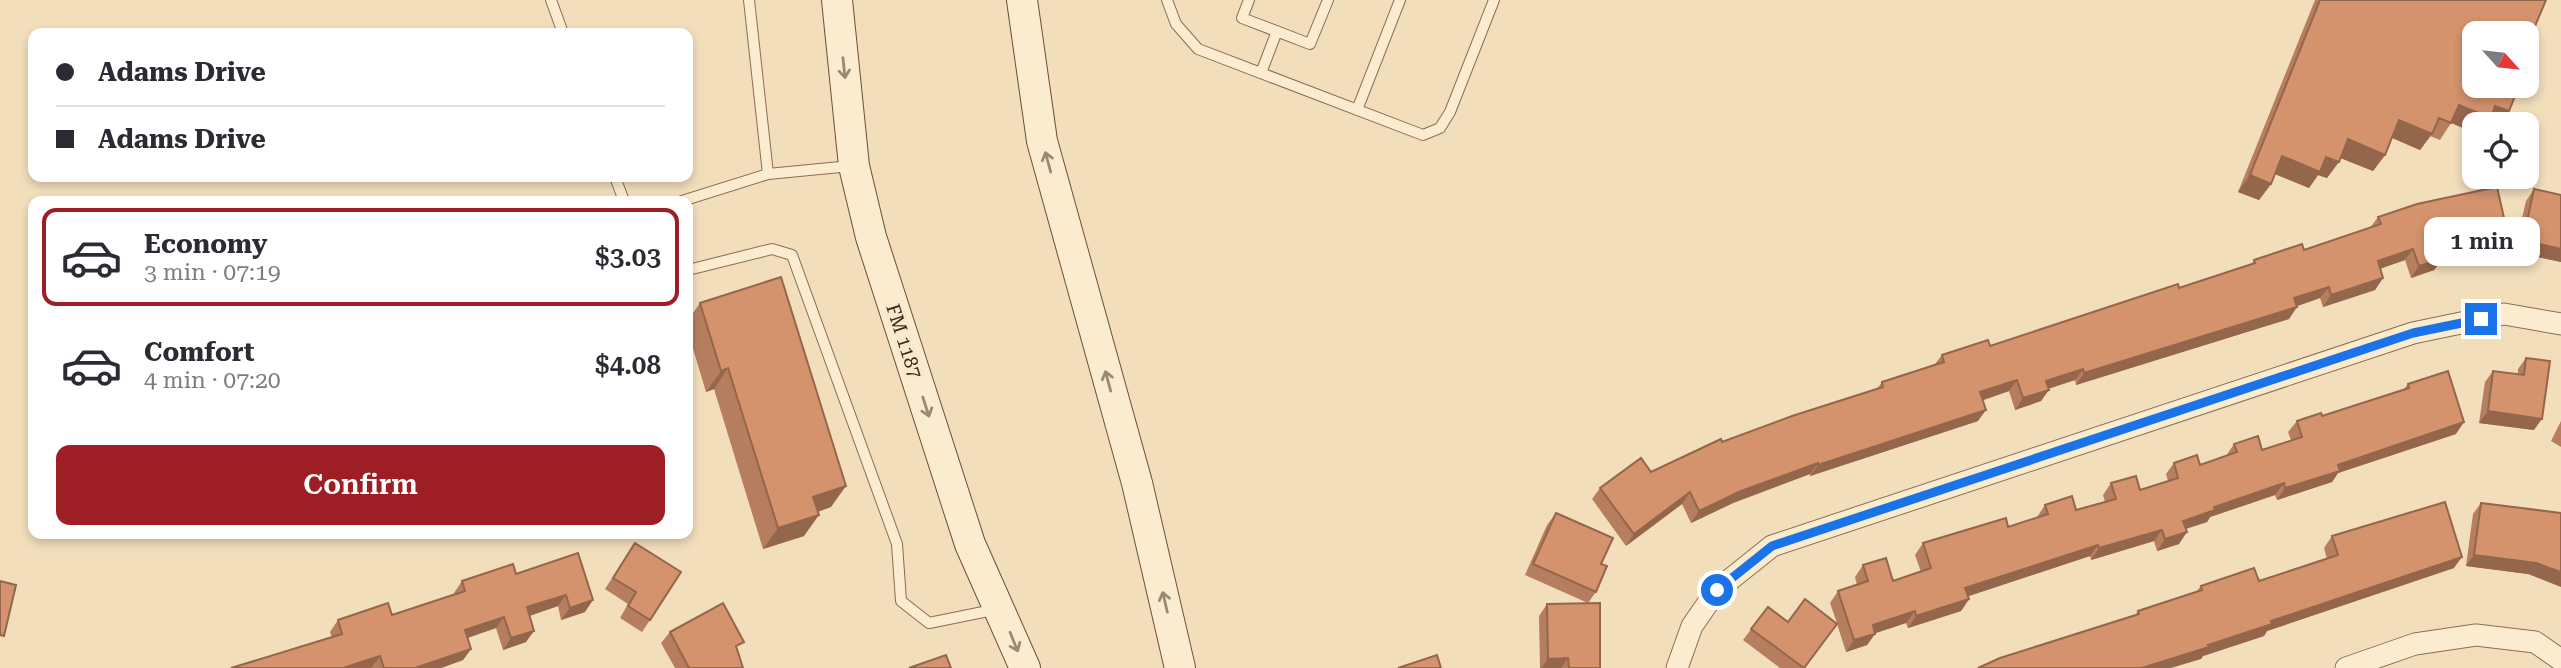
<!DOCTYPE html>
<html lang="en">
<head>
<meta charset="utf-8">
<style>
	body { margin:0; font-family:"Roboto Serif",serif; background:#f7f7f7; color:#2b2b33; height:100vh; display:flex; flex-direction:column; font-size:26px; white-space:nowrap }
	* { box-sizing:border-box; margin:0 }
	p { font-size:23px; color:#7c7c81 }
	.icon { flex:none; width:38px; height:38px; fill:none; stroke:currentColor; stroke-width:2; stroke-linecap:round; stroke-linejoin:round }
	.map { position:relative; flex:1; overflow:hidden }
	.drawer { position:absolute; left:28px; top:196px; width:665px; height:343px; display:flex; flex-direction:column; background:#fff; border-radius:14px; box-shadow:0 4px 10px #0003 }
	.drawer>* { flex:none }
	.banner { position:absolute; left:28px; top:28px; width:665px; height:154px; border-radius:14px; box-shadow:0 4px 10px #0003; display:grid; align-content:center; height:154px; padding:0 28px; background:#fff }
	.needle { width:46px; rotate:117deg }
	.buttons { position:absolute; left:2462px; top:21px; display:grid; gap:14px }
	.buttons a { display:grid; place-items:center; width:77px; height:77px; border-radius:14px; background:#fff; box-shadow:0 4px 10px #0003; font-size:35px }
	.end { position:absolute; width:32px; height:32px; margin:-16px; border:9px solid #1a73e8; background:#fff; box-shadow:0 0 0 4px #fff }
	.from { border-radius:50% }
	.bubble { position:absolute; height:49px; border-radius:14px; background:#fff; box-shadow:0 4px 10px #0003; font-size:23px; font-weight:600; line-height:49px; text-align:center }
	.banner b { display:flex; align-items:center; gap:24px; height:66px; font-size:26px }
	.banner b+b { border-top:2px solid #e1e1e2 }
	.banner i { width:18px; height:18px; background:#2b2b33 }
	ul { padding:12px 0 0; list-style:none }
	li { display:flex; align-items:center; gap:21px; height:98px; margin:0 14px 10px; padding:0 14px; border:4px solid transparent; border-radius:14px }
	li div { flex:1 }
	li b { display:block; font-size:26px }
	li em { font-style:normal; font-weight:600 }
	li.current { border-color:#9e1e26 }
	li>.icon { width:63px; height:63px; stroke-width:1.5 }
	.action { display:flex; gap:14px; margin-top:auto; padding:14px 28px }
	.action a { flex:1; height:80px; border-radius:14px; background:#9e1e26; color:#fff; font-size:28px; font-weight:600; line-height:80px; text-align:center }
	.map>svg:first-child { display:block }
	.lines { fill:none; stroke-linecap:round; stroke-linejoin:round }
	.lane-casing { stroke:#8a6e53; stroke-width:12 }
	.street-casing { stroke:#8a6e53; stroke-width:23 }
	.secondary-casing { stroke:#6c4f37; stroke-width:32 }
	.lane { stroke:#fceccf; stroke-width:10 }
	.street { stroke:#fceccf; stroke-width:21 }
	.secondary { stroke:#fceccf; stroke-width:30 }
	.wall { fill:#b67e5e }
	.shaded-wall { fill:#94664c }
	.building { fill:#d4926d; stroke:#94664c; stroke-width:2 }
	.oneway { stroke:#9a8a74 }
	.route { stroke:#1a73e8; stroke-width:9 }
	.labels { text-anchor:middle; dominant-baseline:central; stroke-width:7; stroke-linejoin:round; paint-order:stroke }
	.street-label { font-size:19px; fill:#38271a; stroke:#f8e9cb }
</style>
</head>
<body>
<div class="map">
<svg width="2561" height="668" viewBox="0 0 2561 668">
	<rect width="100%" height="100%" fill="#f2debb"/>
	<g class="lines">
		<defs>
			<path id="lane" d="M551,0L563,33
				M1167,0L1176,24L1198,49L1423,135L1440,128L1450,112L1494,0
				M1249,0L1242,18L1310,44L1328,0
				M1261,73L1277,31
				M1357,110L1400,0
				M768,174L851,166
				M615,177L624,201
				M682,201L768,174L749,0
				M688,270L772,249L792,255L897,544L901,601L929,623L998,609"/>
			<path id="street" d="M1677,668L1692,626L1717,590L1772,546L2413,333L2504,314L2561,324
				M2346,668L2415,644L2476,635L2535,642L2561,660"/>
			<path id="secondary" d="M837,0L854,166L871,237L970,544L1025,668
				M1022,0L1042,141L1137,483L1180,668"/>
		</defs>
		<use href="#lane" class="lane-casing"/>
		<use href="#street" class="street-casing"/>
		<use href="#secondary" class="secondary-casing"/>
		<use href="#lane" class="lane"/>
		<use href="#street" class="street"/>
		<use href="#secondary" class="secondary"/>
	</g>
	<path class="wall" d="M2315,0H2546L2530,38L2509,111L2500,124H2474V133L2451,123L2440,140L2430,136L2420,150L2392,138L2385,155L2373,171L2340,158L2327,178L2318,175L2309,188L2275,174L2271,184L2259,200L2238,192Z
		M2534,189L2561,195V262L2514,252L2526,201Z
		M2378,217L2509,240L2500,252L2438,265L2434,270L2411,278L2405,260L2380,269L2383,278L2375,290L2323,307L2320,298L2297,306L2289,319L2076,385L2075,380L2048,389L2041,401L2015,410L2009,391L1983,400L1978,421L1810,476V474L1733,503L1691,523L1682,504L1626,546L1592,499L1600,488L1651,472L1722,442L1877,389L1882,382L1935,364L1942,355L1990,346L2179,288L2251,265L2254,260L2304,250L2370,228Z
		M700,303L831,507L818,512L804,536L763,549L714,389L706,392L688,332V320Z
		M2526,358L2534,430L2479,423L2485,382L2493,371L2518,374V369Z
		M2408,384L2456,434L2338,473L2332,482L2277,500L2275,495L2210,517L2207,522L2186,529L2179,544L2157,551L2154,541L2091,560L2090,556L1968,596L1969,599L1961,611L1908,628L1906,623L1875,633L1867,645L1846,652L1837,624L1805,668H1780L1743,640L1768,607L1788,622L1837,623L1830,603L1838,591L1857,585L1855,577L1863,565L1893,581L1921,572L1915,555L1923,543L2008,527L2037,517L2045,505L2076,510L2105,502L2103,495L2111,483L2140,490L2168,481L2166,474L2174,463L2200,465L2226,456L2234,444L2262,450L2291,440L2288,432L2297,421L2322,416L2403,390Z
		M2561,421V447L2551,441Z
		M2481,503L2528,574L2466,566L2473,514Z
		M1556,513L1601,564L1596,592L1588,603L1525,575L1547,525Z
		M2332,536L2454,568L2267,631L2264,636L2203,656L2201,659L2135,615L2138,611L2196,592L2201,586L2259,581L2327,559L2324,548Z
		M635,543L650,620L642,632L620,618L628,604L605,589Z
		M578,553L585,612L561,620L558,606L530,616L526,642L503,650L496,628L468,638L471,649L463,660L441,668H231L332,638L330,632L338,620L392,615L455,595L454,593L462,581L516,574Z
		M1547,604L1600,668H1540L1539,616Z
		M670,632L738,651L743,668H675L661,643Z"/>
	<path class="shaded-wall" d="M2459,105L2495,106L2509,111L2500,124H2474V133L2448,121Z
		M2399,120L2432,134L2420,150L2388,136Z
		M2348,139L2385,155L2373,171L2336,156Z
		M2282,156L2326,157L2339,162L2327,178L2318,175L2309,188L2270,172Z
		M2250,175L2271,184L2259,200L2238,192Z
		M2509,240L2500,252L2438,265L2434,270L2411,278L2419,266L2441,255Z
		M2523,240L2561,249V262L2514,252Z
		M2413,249L2405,260L2370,272L2378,261Z
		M2383,278L2375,290L2323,307L2331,295Z
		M2329,287L2320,298L2286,310L2294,298Z
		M2297,307L2289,319L2076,385L2084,373Z
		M728,368L714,389L706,392L721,371Z
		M2083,369L2075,380L2038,392L2046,381Z
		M2017,380L2009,391L1972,404L1980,392Z
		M2049,390L2041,401L2015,410L2023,398Z
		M1986,410L1978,421L1810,476L1818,465Z
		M2488,411L2542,419L2534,430L2479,423Z
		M2464,422L2456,434L2338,473L2332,482L2277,500L2285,488L2338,465Z
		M1818,463L1810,474L1733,503L1691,523L1699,511L1741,491Z
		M2284,483L2275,495L2210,517L2207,522L2175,532L2183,521L2214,507Z
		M846,486L831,507L798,518L813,497Z
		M1690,492L1682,504L1626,546L1634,534Z
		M819,515L804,536L763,549L778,528Z
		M2162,530L2154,541L2091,560L2099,548Z
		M2187,532L2179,544L2157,551L2165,539Z
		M2098,545L2090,556L1957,600L1965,588Z
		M2474,555L2536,563L2561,572V587L2528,574L2466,566Z
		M2462,557L2454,568L2267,631L2264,636L2203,656L2201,659L2171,668H2142L2208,645L2271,621Z
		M566,595L558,606L519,619L527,607Z
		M1969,599L1961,611L1908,628L1916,616Z
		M593,600L585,612L561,620L570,608Z
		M1915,611L1906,623L1864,637L1873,625Z
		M504,617L496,628L457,641L465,630Z
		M534,631L526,642L503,650L511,638Z
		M1875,634L1867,645L1846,652L1854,640Z
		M471,649L463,660L441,668H415Z
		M380,656L371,668H343Z
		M1568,658L1561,668H1541L1548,659Z"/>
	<path class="building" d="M2320,0H2546L2530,38L2536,41L2527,65V33H2474V86H2519L2509,111L2495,106L2491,118L2459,105L2451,123L2439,118L2432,134L2399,120L2385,155L2348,139L2339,162L2326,157L2320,172L2282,156L2271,184L2250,175Z
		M2497,187L2509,240L2441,255L2442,259L2419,266L2413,249L2378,261L2383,278L2331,295L2329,287L2294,298L2297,307L2084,373L2083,369L2046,381L2049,390L2023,398L2017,380L1980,392L1986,410L1818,465V463L1741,491L1699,511L1690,492L1634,534L1600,488L1641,458L1651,472L1721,439L1722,442L1792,416L1883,387L1882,382L1944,362L1942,355L1988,340L1990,346L2178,284L2179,288L2255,263L2254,260L2302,244L2304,250L2381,224L2378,217L2417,204Z
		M2534,189L2561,195V249L2523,240Z
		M781,277L846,486L813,497L819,515L778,528L728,368L721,371L700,303Z
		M2526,358L2550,361L2542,419L2488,411L2493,371L2524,375Z
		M2448,371L2464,422L2338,465L2340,471L2285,488L2284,483L2214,507L2215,510L2183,521L2187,532L2165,539L2162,530L2099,548L2098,545L1965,588L1969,599L1916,616L1915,611L1873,625L1875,634L1854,640L1838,591L1868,581L1863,565L1886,558L1893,581L1931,568L1923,543L2006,518L2008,527L2048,514L2045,505L2072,496L2076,510L2116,499L2111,483L2136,476L2140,490L2178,478L2174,463L2197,455L2200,465L2237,452L2234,444L2258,436L2262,450L2302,437L2297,421L2321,413L2322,416L2409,388L2408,384Z
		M2445,502L2462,557L2271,621L2272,624L2208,645L2209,647L2142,668H1978L2000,658L2139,614L2138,611L2202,590L2201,586L2254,568L2259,581L2338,555L2332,536Z
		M2481,503L2561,513V572L2536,563L2474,555Z
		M1556,513L1613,538L1601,564L1607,566L1596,592L1533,564Z
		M635,543L681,572L650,620L628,606L636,592L613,578Z
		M578,553L593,600L570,608L566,595L527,607L534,631L511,638L504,617L465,630L471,649L415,668H384L380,656L343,668H231L342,634L338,620L388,603L392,615L465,591L462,581L513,564L516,574Z
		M0,581L16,585L4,636L0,635Z
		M1805,599L1837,624L1804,668L1751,629L1768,607L1788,622Z
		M723,603L744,642L736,646L743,668H689L670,632Z
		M1600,603V668H1569L1568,658L1548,659L1547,604Z
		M946,655L951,668H909Z
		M1437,655L1441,668H1398Z"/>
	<defs><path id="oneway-shaft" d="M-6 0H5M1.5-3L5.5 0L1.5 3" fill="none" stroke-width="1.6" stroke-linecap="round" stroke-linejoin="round" transform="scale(1.75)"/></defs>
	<g class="oneway">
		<use href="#oneway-shaft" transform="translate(844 68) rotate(84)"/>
		<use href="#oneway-shaft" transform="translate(1048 162) rotate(-105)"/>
		<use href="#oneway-shaft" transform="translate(1108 381) rotate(-105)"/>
		<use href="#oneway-shaft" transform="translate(926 407) rotate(72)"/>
		<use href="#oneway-shaft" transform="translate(1165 602) rotate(-103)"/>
		<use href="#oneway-shaft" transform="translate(1014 642) rotate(68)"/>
	</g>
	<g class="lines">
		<path class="route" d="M1717,590L1772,546L2413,333L2481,319"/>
	</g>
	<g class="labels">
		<g class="street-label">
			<text transform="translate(904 341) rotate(72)">FM 1187</text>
		</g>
	</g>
</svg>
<div class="buttons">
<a><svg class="needle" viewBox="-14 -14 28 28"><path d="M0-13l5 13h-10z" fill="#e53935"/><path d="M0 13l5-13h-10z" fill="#7c7c81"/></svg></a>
<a><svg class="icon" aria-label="locate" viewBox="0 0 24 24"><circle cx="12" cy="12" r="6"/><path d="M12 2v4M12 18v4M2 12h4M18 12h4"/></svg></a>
</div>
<i class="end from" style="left:1717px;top:590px"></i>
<i class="end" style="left:2481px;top:319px"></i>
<div class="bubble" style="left:2424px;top:217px;width:116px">1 min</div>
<div class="banner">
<b><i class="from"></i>Adams Drive</b>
<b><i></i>Adams Drive</b>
</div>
<section class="drawer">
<ul>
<li class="current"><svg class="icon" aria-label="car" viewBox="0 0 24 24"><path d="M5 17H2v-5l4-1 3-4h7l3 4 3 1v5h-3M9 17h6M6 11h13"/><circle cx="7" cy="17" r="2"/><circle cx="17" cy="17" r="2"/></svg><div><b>Economy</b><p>3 min · 07:19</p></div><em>$3.03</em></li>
<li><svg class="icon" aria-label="car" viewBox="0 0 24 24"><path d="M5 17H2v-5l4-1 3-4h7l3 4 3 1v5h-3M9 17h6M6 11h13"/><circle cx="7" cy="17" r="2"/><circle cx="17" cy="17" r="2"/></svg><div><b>Comfort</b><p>4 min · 07:20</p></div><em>$4.08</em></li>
</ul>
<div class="action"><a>Confirm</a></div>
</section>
</div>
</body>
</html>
